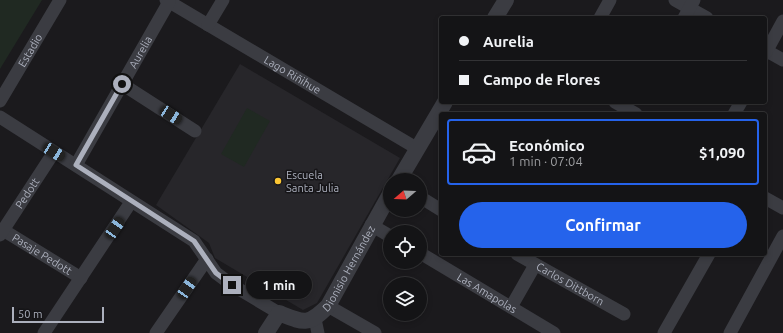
<!DOCTYPE html>
<html lang="es">
<head>
<meta charset="utf-8">
<style>
	body { margin:0; font-family:Ubuntu,sans-serif; background:#1d1d1f; color:#f1f3f6; height:100vh; display:flex; flex-direction:column; font-size:15px; white-space:nowrap }
	* { box-sizing:border-box; margin:0 }
	p { font-size:13px; color:#9d9ea1 }
	.icon { flex:none; width:22px; height:22px; fill:none; stroke:currentColor; stroke-width:2; stroke-linecap:round; stroke-linejoin:round }
	.map { position:relative; flex:1; overflow:hidden }
	.sheet { position:absolute; left:439px; top:112px; width:328px; height:144px; display:flex; flex-direction:column; background:#141416; border-radius:4px; box-shadow:0 2px 6px #0003,0 0 0 1px #333335 }
	.sheet>* { flex:none }
	.guide { position:absolute; left:439px; top:16px; width:328px; height:88px; border-radius:4px; box-shadow:0 2px 6px #0003,0 0 0 1px #333335; display:grid; align-content:center; height:88px; padding:0 20px; background:#141416 }
	.needle { width:26px; rotate:251deg }
	.fabs { position:absolute; left:383px; top:173px; display:grid; gap:8px }
	.fabs a { display:grid; place-items:center; width:44px; height:44px; border-radius:50%; background:#141416; box-shadow:0 2px 6px #0003,0 0 0 1px #333335; font-size:20px }
	.scale { position:absolute; left:12px; bottom:10px; width:92px; box-sizing:border-box; padding-left:4px; border:2px solid #acb0bd; border-top:0; font-size:11px; line-height:14px; white-space:nowrap; color:#acb0bd; -webkit-text-stroke:3px #161518; paint-order:stroke }
	.end { position:absolute; width:18px; height:18px; margin:-9px; border:5px solid #acb0bd; background:#111; box-shadow:0 0 0 2px #111 }
	.from { border-radius:50% }
	.bubble { position:absolute; height:28px; border-radius:14px; background:#141416; box-shadow:0 2px 6px #0003,0 0 0 1px #333335; font-size:13px; font-weight:700; line-height:28px; text-align:center }
	.car { position:absolute; width:12px; height:24px; margin:-12px -6px; border-radius:5px; box-shadow:0 0 3px 1px #0007; background:linear-gradient(#222 24%,#8ab4d8 0 40%,#222 0 76%,#8ab4d8 0 86%,#222 0) }
	.guide b { display:flex; align-items:center; gap:14px; height:38px; font-size:15px }
	.guide b+b { border-top:1px solid #333335 }
	.guide i { width:10px; height:10px; background:#f1f3f6 }
	ul { padding:7px 0 0; list-style:none }
	li { display:flex; align-items:center; gap:12px; height:66px; margin:0 8px 6px; padding:0 12px; border:2px solid #333335; border-radius:4px }
	li div { flex:1 }
	li b { display:block; font-size:15px }
	li em { font-style:normal; font-weight:700 }
	li.active { border-color:#2563eb }
	li>.icon { width:36px; height:36px; stroke-width:1.5 }
	.button { display:flex; gap:8px; margin-top:auto; padding:8px 20px }
	.button a { flex:1; height:46px; border-radius:24px; background:#2563eb; color:#fff; font-size:16px; font-weight:700; line-height:46px; text-align:center }
	.map>svg:first-child { display:block }
	.built { fill:#27262a }
	.pitch { fill:#202922 }
	.lines { fill:none; stroke-linecap:round; stroke-linejoin:round }
	.minor { stroke:#3b3c42; stroke-width:13 }
	.tertiary { stroke:#3b3c42; stroke-width:16 }
	.route { stroke:#acb0bd; stroke-width:5 }
	.poi-dot { fill:#fcc633; stroke:#161518; stroke-width:1.5 }
	.labels { text-anchor:middle; dominant-baseline:central; stroke-width:3; stroke-linejoin:round; paint-order:stroke }
	.street-label { font-size:11px; fill:#acb0bd; stroke:#161518 }
	.poi-label { font-size:11px; fill:#acb0bd; stroke:#161518; text-anchor:start }
</style>
</head>
<body>
<div class="map">
<svg width="783" height="333" viewBox="0 0 783 333">
	<rect width="100%" height="100%" fill="#1b1a1d"/>
	<path class="built" d="M240,64L400,158L317,303L303,310L215,258L209,243L156,205Z"/>
	<path class="pitch" d="M0,0H42L0,69Z
		M247,108L270,121L244,167L221,154Z"/>
	<g class="lines">
		<g class="minor">
			<path id="s1" d="M166,0L418,149"/>
			<path d="M675,0L707,18"/>
			<path d="M600,18L610,0"/>
			<path d="M684,18L694,0"/>
			<path d="M208,25L223,0"/>
			<path d="M765,50L783,60"/>
			<path d="M765,54L783,21"/>
			<path d="M122,84L195,131"/>
			<path id="s2" d="M0,101L60,0"/>
			<path d="M615,102L636,114"/>
			<path d="M734,114L741,102"/>
			<path d="M0,117L194,241L216,273L232,285L279,313"/>
			<path id="s3" d="M76,165L169,2"/>
			<path d="M420,197L441,210"/>
			<path d="M765,198L783,208"/>
			<path d="M371,225L390,236"/>
			<path id="s4" d="M3,230L81,278"/>
			<path id="s5" d="M0,235L54,152"/>
			<path id="s6" d="M420,253L554,333"/>
			<path id="s7" d="M517,254L624,314"/>
			<path d="M328,306L375,333"/>
			<path d="M511,307L535,265"/>
			<path d="M315,319L318,333"/>
			<path d="M44,333L131,202"/>
			<path d="M156,333L207,259"/>
			<path d="M664,333L709,254"/>
			<path d="M730,333L783,236"/>
		</g>
		<g class="tertiary">
			<path d="M495,18L506,0"/>
			<path d="M399,180L445,102"/>
			<path id="s8" d="M266,333L279,313C304,323 308,326 328,306L390,194"/>
		</g>
	</g>
	<g class="lines">
		<path class="route" d="M122,84L76,165L194,241L216,273L232,285"/>
	</g>
	<circle class="poi-dot" cx="278" cy="181" r="4"/>
	<g class="labels">
		<g class="street-label">
			<text stroke="none"><textPath href="#s2" startOffset="59">Estadio</textPath></text>
			<text stroke="none"><textPath href="#s3" startOffset="130">Aurelia</textPath></text>
			<text stroke="none"><textPath href="#s1" startOffset="147">Lago Riñihue</textPath></text>
			<text stroke="none"><textPath href="#s5" startOffset="50">Pedott</textPath></text>
			<text stroke="none"><textPath href="#s4" startOffset="46">Pasaje Pedott</textPath></text>
			<text stroke="none"><textPath href="#s8" startOffset="122">Dionisio Hernández</textPath></text>
			<text stroke="none"><textPath href="#s7" startOffset="61">Carlos Dittborn</textPath></text>
			<text stroke="none"><textPath href="#s6" startOffset="78">Las Amapolas</textPath></text>
		</g>
		<g class="poi-label">
			<text x="286" y="175">Escuela<tspan x="286" dy="13">Santa Julia</tspan></text>
		</g>
	</g>
</svg>
<div class="fabs">
<a><svg class="needle" viewBox="-14 -14 28 28"><path d="M0-13l5 13h-10z" fill="#e53935"/><path d="M0 13l5-13h-10z" fill="#9d9ea1"/></svg></a>
<a><svg class="icon" aria-label="locate" viewBox="0 0 24 24"><circle cx="12" cy="12" r="6"/><path d="M12 2v4M12 18v4M2 12h4M18 12h4"/></svg></a>
<a><svg class="icon" aria-label="layers" viewBox="0 0 24 24"><path d="M12 4l9 5-9 5-9-5zM3 14l9 5 9-5"/></svg></a>
</div>
<div class="scale">50 m</div>
<i class="end from" style="left:122px;top:84px"></i>
<i class="end" style="left:232px;top:285px"></i>
<div class="bubble" style="left:246px;top:271px;width:66px">1 min</div>
<i class="car" style="left:171px;top:115px;rotate:123deg"></i>
<i class="car" style="left:54px;top:152px;rotate:122deg"></i>
<i class="car" style="left:115px;top:228px;rotate:34deg"></i>
<i class="car" style="left:187px;top:288px;rotate:34deg"></i>
<div class="guide">
<b><i class="from"></i>Aurelia</b>
<b><i></i>Campo de Flores</b>
</div>
<section class="sheet">
<ul>
<li class="active"><svg class="icon" aria-label="car" viewBox="0 0 24 24"><path d="M5 17H2v-5l4-1 3-4h7l3 4 3 1v5h-3M9 17h6M6 11h13"/><circle cx="7" cy="17" r="2"/><circle cx="17" cy="17" r="2"/></svg><div><b>Económico</b><p>1 min · 07:04</p></div><em>$1,090</em></li>
</ul>
<div class="button"><a>Confirmar</a></div>
</section>
</div>
</body>
</html>
